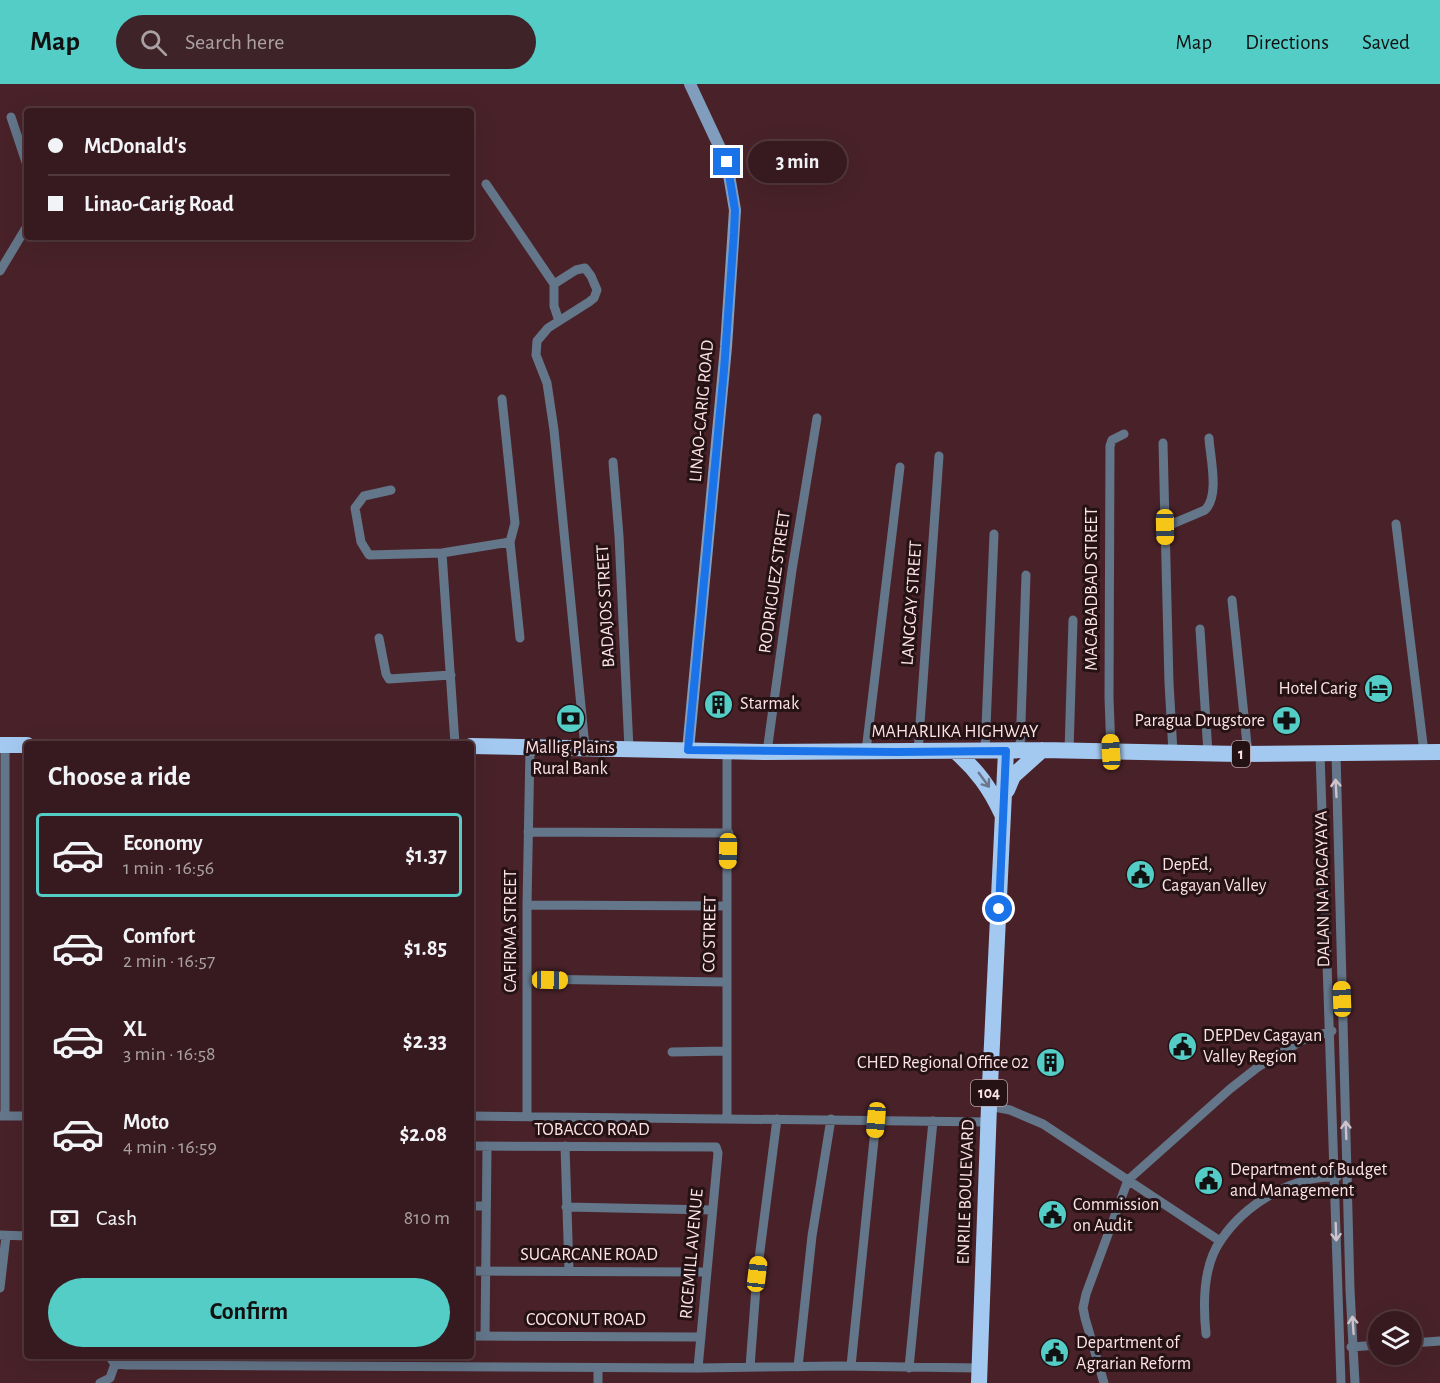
<!DOCTYPE html>
<html lang="en">
<head>
<meta charset="utf-8">
<style>
	body { margin:0; font-family:"Alegreya Sans",sans-serif; background:#3e2328; color:#f1f3f6; height:100vh; display:flex; flex-direction:column; font-size:22px; white-space:nowrap }
	* { box-sizing:border-box; margin:0 }
	p { font-size:20px; color:#aaa1a4 }
	.icon { flex:none; width:33px; height:33px; fill:none; stroke:currentColor; stroke-width:2; stroke-linecap:round; stroke-linejoin:round }
	.map { position:relative; flex:1; overflow:hidden }
	.drawer { position:absolute; left:24px; top:657px; width:450px; height:618px; display:flex; flex-direction:column; background:#371a1f; border-radius:6px; box-shadow:0 6px 24px #0002,0 0 0 2px #51383d }
	.drawer>* { flex:none }
	.banner { position:absolute; left:24px; top:24px; width:450px; height:132px; border-radius:6px; box-shadow:0 6px 24px #0002,0 0 0 2px #51383d; display:grid; align-content:center; height:132px; padding:0 24px; background:#371a1f }
	.controls { position:absolute; left:1368px; top:1227px; display:grid; gap:12px }
	.controls a { display:grid; place-items:center; width:54px; height:54px; border-radius:50%; background:#371a1f; box-shadow:0 6px 24px #0002,0 0 0 2px #51383d; font-size:30px }
	.end { position:absolute; width:27px; height:27px; margin:-14px; border:8px solid #1a73e8; background:#fff; box-shadow:0 0 0 3px #fff }
	.from { border-radius:50% }
	.bubble { position:absolute; height:42px; border-radius:21px; background:#371a1f; box-shadow:0 6px 24px #0002,0 0 0 2px #51383d; font-size:20px; font-weight:700; line-height:42px; text-align:center }
	.car { position:absolute; width:18px; height:36px; margin:-18px -9px; border-radius:8px; box-shadow:0 0 4px 2px #0007; background:linear-gradient(#f5c518 24%,#345 0 40%,#f5c518 0 76%,#345 0 86%,#f5c518 0) }
	.banner b { display:flex; align-items:center; gap:21px; height:57px; font-size:22px }
	.banner b+b { border-top:2px solid #51383d }
	.banner i { width:15px; height:15px; background:#f1f3f6 }
	ul { padding:0; list-style:none }
	li { display:flex; align-items:center; gap:18px; height:84px; margin:0 12px 9px; padding:0 12px; border:3px solid transparent; border-radius:6px }
	li div { flex:1 }
	li b { display:block; font-size:22px }
	li em { font-style:normal; font-weight:700 }
	li.selected { border-color:#54cdc7 }
	li>.icon { width:54px; height:54px; stroke-width:1.5 }
	h2 { padding:0 24px; font-size:27px; line-height:72px }
	.pay { display:flex; align-items:center; gap:15px; height:66px; padding:0 24px; font-size:22px }
	.pay p { margin-inline-start:auto }
	.action { display:flex; gap:12px; margin-top:auto; padding:12px 24px }
	.action a { flex:1; height:69px; border-radius:36px; background:#54cdc7; color:#111; font-size:24px; font-weight:700; line-height:69px; text-align:center }
	header { display:flex; align-items:center; gap:36px; box-sizing:border-box; height:84px; padding:0 30px; background:#54cdc7; color:#111 }
	header strong { font-size:28px }
	nav { display:flex; gap:33px; margin-inline-start:auto; font-size:21px }
	.search { width:420px; height:54px; background:#3e2328; display:flex; align-items:center; gap:15px; box-sizing:border-box; padding:0 21px; border-radius:33px; color:#aaa1a4; font-size:22px }
	.map>svg:first-child { display:block }
	.lines { fill:none; stroke-linecap:round; stroke-linejoin:round }
	.minor { stroke:#64768a; stroke-width:9 }
	.secondary { stroke:#809dbd; stroke-width:12 }
	.trunk { stroke:#a4c9f0; stroke-width:16 }
	.oneway { stroke:#6a778d }
	.oneway2 { stroke:#d0c2ca }
	.route { stroke:#1a73e8; stroke-width:8 }
	.labels { text-anchor:middle; dominant-baseline:central; stroke-width:6; stroke-linejoin:round; paint-order:stroke }
	.shield { fill:#241215; stroke:#bda4a7; stroke-width:1.5 }
	.shield-label { font-size:16px; font-weight:bold; fill:#fee3e6 }
	.street-label { font-size:18px; fill:#fee3e6; stroke:#241215 }
	.poi-label { font-size:18px; fill:#fee3e6; stroke:#241215; text-anchor:start }
</style>
</head>
<body>
<header>
<strong>Map</strong>
<div class="search"><svg class="icon" aria-label="search" viewBox="0 0 24 24"><circle cx="10" cy="10" r="6"/><path d="M15 15l6 6"/></svg>Search here</div>
<nav><a>Map</a><a>Directions</a><a>Saved</a></nav>
</header>
<div class="map">
<svg width="1440" height="1299" viewBox="0 0 1440 1299">
	<rect width="100%" height="100%" fill="#492229"/>
	<g class="lines">
		<path class="minor" d="M11,33L27,81
			M486,100L554,200L576,186L585,184L591,192L597,206L594,214L589,218L548,244L537,257L536,271L547,299L554,346L585,663
			M0,187L27,142
			M554,200V222L559,237
			M1163,359L1169,599L1173,668
			M613,378L619,452L629,665
			M391,406L364,412L355,424L361,458L369,471L442,469L510,458L515,439L502,315
			M1396,440L1424,668
			M1165,443L1205,426C1220,412 1210,373 1209,354
			M510,458L520,554
			M442,469L455,660
			M1232,516L1248,670
			M1200,545L1208,669
			M379,554L386,590L389,595L451,591
			M866,667L900,383
			M985,667L994,450
			M1020,667L1026,491
			M1069,667L1073,536
			M767,668L792,486L817,334
			M918,668L939,372
			M1111,668L1109,613L1110,362L1112,356L1124,350
			M1320,669L1341,1299
			M1336,669L1350,1206L1355,1299
			M528,748L729,749
			M527,821L727,822
			M528,895L726,898
			M672,968L726,967
			M989,1022L1010,1026L1043,1040L1220,1157
			M527,1031V821L530,664
			M0,1032H27
			M5,1032V661
			M471,1032L989,1038
			M727,1034V666
			M471,1062L716,1063L718,1069L698,1284
			M565,1062L569,1187
			M471,1122H486
			M566,1123L712,1126
			M0,1151L27,1152
			M471,1187L706,1188
			M0,1204L6,1152
			M1206,1250C1203,1221 1203,1181 1221,1156C1245,1120 1293,1091 1337,1093
			M471,1252L700,1253
			M485,1252L487,1062
			M1412,1259L1440,1257
			M1351,1263L1378,1261
			M109,1272L115,1280L127,1281L698,1284L838,1282L979,1284
			M851,1282L876,1036
			M750,1283L757,1190L777,1035
			M798,1283L812,1152L831,1035
			M909,1284L933,1037
			M100,1299L110,1294L115,1280
			M598,1299V1284
			M1104,1299L1085,1234L1083,1224L1086,1210L1128,1096L1230,1005L1258,983L1303,956L1332,947"/>
		<path class="secondary" d="M688,666L726,263L735,126L727,79L690,0"/>
		<path class="trunk" d="M0,661H27
			M471,662L767,668L1042,666L1239,670L1440,668
			M955,667C977,686 990,704 1002,730
			M1007,706L1013,692L1042,666
			M979,1299L989,1022L1006,667"/>
	</g>
	<defs><path id="oneway-shaft" d="M-6 0H5M1.5-3L5.5 0L1.5 3" fill="none" stroke-width="1.6" stroke-linecap="round" stroke-linejoin="round" transform="scale(1.5)"/></defs>
	<use class="oneway" href="#oneway-shaft" transform="translate(984 696) rotate(54)"/>
	<g class="oneway2">
		<use href="#oneway-shaft" transform="translate(1336 704) rotate(-93)"/>
		<use href="#oneway-shaft" transform="translate(1346 1046) rotate(-92)"/>
		<use href="#oneway-shaft" transform="translate(1336 1148) rotate(88)"/>
		<use href="#oneway-shaft" transform="translate(1353 1241) rotate(-94)"/>
	</g>
	<g class="lines">
		<path class="route" d="M727,78L735,126L734,149L724,286L688,666L896,668L1006,667L999,825"/>
	</g>
	<defs>
		<symbol id="hotel-disc" viewBox="-11 -11 22 22"><circle r="9.5" fill="#54cdc7" stroke="#241215"/><path d="M-6-4.5h1.5V1H6V5H4.5V3h-9V5H-6ZM-4 0a1.8 1.8 0 1 1 3.6 0ZM.5 0V-2.5h3Q6-2.5 6 0Z" fill="#111"/></symbol>
		<symbol id="building-disc" viewBox="-11 -11 22 22"><circle r="9.5" fill="#54cdc7" stroke="#241215"/><path d="M-4-6H4V6H1V3H-1V6H-4ZM-2.5-4.3h1.7v1.8h-1.7ZM.8-4.3h1.7v1.8H.8ZM-2.5-1h1.7V.8h-1.7ZM.8-1h1.7V.8H.8Z" fill="#111"/></symbol>
		<symbol id="bank-disc" viewBox="-11 -11 22 22"><circle r="9.5" fill="#54cdc7" stroke="#241215"/><path d="M-6-4H6V4H-6ZM0-2.3a2.3 2.3 0 1 0 0 4.6a2.3 2.3 0 1 0 0-4.6Z" fill="#111"/></symbol>
		<symbol id="pharmacy-disc" viewBox="-11 -11 22 22"><circle r="9.5" fill="#54cdc7" stroke="#241215"/><path d="M-2-6h4v4h4v4h-4v4h-4v-4h-4v-4h4Z" fill="#111"/></symbol>
		<symbol id="civic-disc" viewBox="-11 -11 22 22"><circle r="9.5" fill="#54cdc7" stroke="#241215"/><path d="M-.6-6.5H3V-4.5H.6V-3L4-1V1h2V6H-6V1h2V-1L-.6-3ZM-1.2 2.5V6h2.4V2.5Z" fill="#111"/></symbol>
	</defs>
	<g fill-rule="evenodd">
		<use href="#hotel-disc" x="1362" y="588" width="33" height="33"/>
		<use href="#building-disc" x="702" y="604" width="33" height="33"/>
		<use href="#bank-disc" x="554" y="618" width="33" height="33"/>
		<use href="#pharmacy-disc" x="1270" y="620" width="33" height="33"/>
		<use href="#civic-disc" x="1124" y="774" width="33" height="33"/>
		<use href="#civic-disc" x="1166" y="946" width="33" height="33"/>
		<use href="#building-disc" x="1034" y="962" width="33" height="33"/>
		<use href="#civic-disc" x="1192" y="1080" width="33" height="33"/>
		<use href="#civic-disc" x="1036" y="1114" width="33" height="33"/>
		<use href="#civic-disc" x="1038" y="1252" width="33" height="33"/>
	</g>
	<g class="labels">
		<g class="shield">
			<rect x="1232" y="657" width="18" height="26" rx="4.5"/>
			<rect x="971" y="996" width="36" height="26" rx="4.5"/>
		</g>
		<g class="shield-label">
			<text x="1241" y="670">1</text>
			<text x="989" y="1009">104</text>
		</g>
		<g class="street-label">
			<text transform="translate(702 327) rotate(-85)">LINAO-CARIG ROAD</text>
			<text transform="translate(775 498) rotate(-82)">RODRIGUEZ STREET</text>
			<text transform="translate(1092 505) rotate(-90)">MACABADBAD STREET</text>
			<text transform="translate(912 519) rotate(-86)">LANGCAY STREET</text>
			<text transform="translate(606 522) rotate(-93)">BADAJOS STREET</text>
			<text x="955" y="648">MAHARLIKA HIGHWAY</text>
			<text transform="translate(1323 805) rotate(-91)">DALAN NA PAGAYAYA</text>
			<text transform="translate(511 847) rotate(-90)">CAFIRMA STREET</text>
			<text transform="translate(710 850) rotate(-89)">CO STREET</text>
			<text x="592" y="1046">TOBACCO ROAD</text>
			<text transform="translate(966 1108) rotate(-88)">ENRILE BOULEVARD</text>
			<text transform="translate(692 1170) rotate(-85)">RICEMILL AVENUE</text>
			<text x="589" y="1171">SUGARCANE ROAD</text>
			<text x="586" y="1236">COCONUT ROAD</text>
		</g>
		<g class="poi-label">
			<text x="1357" y="605" text-anchor="end">Hotel Carig</text>
			<text x="740" y="620">Starmak</text>
			<text x="1265" y="637" text-anchor="end">Paragua Drugstore</text>
			<text x="570" y="664" text-anchor="middle">Mallig Plains<tspan x="570" dy="21">Rural Bank</tspan></text>
			<text x="1162" y="781">DepEd,<tspan x="1162" dy="21">Cagayan Valley</tspan></text>
			<text x="1203" y="952">DEPDev Cagayan<tspan x="1203" dy="21">Valley Region</tspan></text>
			<text x="1029" y="979" text-anchor="end">CHED Regional Office 02</text>
			<text x="1230" y="1086">Department of Budget<tspan x="1230" dy="21">and Management</tspan></text>
			<text x="1073" y="1121">Commission<tspan x="1073" dy="21">on Audit</tspan></text>
			<text x="1076" y="1259">Department of<tspan x="1076" dy="21">Agrarian Reform</tspan></text>
		</g>
	</g>
</svg>
<div class="controls">
<a><svg class="icon" aria-label="layers" viewBox="0 0 24 24"><path d="M12 4l9 5-9 5-9-5zM3 14l9 5 9-5"/></svg></a>
</div>
<i class="end from" style="left:999px;top:825px"></i>
<i class="end" style="left:727px;top:78px"></i>
<div class="bubble" style="left:748px;top:57px;width:99px">3 min</div>
<i class="car" style="left:1165px;top:443px;rotate:179deg"></i>
<i class="car" style="left:1111px;top:668px;rotate:357deg"></i>
<i class="car" style="left:728px;top:767px;rotate:181deg"></i>
<i class="car" style="left:550px;top:896px;rotate:91deg"></i>
<i class="car" style="left:1342px;top:915px;rotate:358deg"></i>
<i class="car" style="left:876px;top:1036px;rotate:185deg"></i>
<i class="car" style="left:757px;top:1190px;rotate:7deg"></i>
<div class="banner">
<b><i class="from"></i>McDonald's</b>
<b><i></i>Linao-Carig Road</b>
</div>
<section class="drawer">
<h2>Choose a ride</h2>
<ul>
<li class="selected"><svg class="icon" aria-label="car" viewBox="0 0 24 24"><path d="M5 17H2v-5l4-1 3-4h7l3 4 3 1v5h-3M9 17h6M6 11h13"/><circle cx="7" cy="17" r="2"/><circle cx="17" cy="17" r="2"/></svg><div><b>Economy</b><p>1 min · 16:56</p></div><em>$1.37</em></li>
<li><svg class="icon" aria-label="car" viewBox="0 0 24 24"><path d="M5 17H2v-5l4-1 3-4h7l3 4 3 1v5h-3M9 17h6M6 11h13"/><circle cx="7" cy="17" r="2"/><circle cx="17" cy="17" r="2"/></svg><div><b>Comfort</b><p>2 min · 16:57</p></div><em>$1.85</em></li>
<li><svg class="icon" aria-label="car" viewBox="0 0 24 24"><path d="M5 17H2v-5l4-1 3-4h7l3 4 3 1v5h-3M9 17h6M6 11h13"/><circle cx="7" cy="17" r="2"/><circle cx="17" cy="17" r="2"/></svg><div><b>XL</b><p>3 min · 16:58</p></div><em>$2.33</em></li>
<li><svg class="icon" aria-label="car" viewBox="0 0 24 24"><path d="M5 17H2v-5l4-1 3-4h7l3 4 3 1v5h-3M9 17h6M6 11h13"/><circle cx="7" cy="17" r="2"/><circle cx="17" cy="17" r="2"/></svg><div><b>Moto</b><p>4 min · 16:59</p></div><em>$2.08</em></li>
</ul>
<div class="pay"><svg class="icon" aria-label="cash" viewBox="0 0 24 24"><path d="M3 7h18v10H3z"/><circle cx="12" cy="12" r="2"/></svg>Cash<p>810 m</p></div>
<div class="action"><a>Confirm</a></div>
</section>
</div>
</body>
</html>
